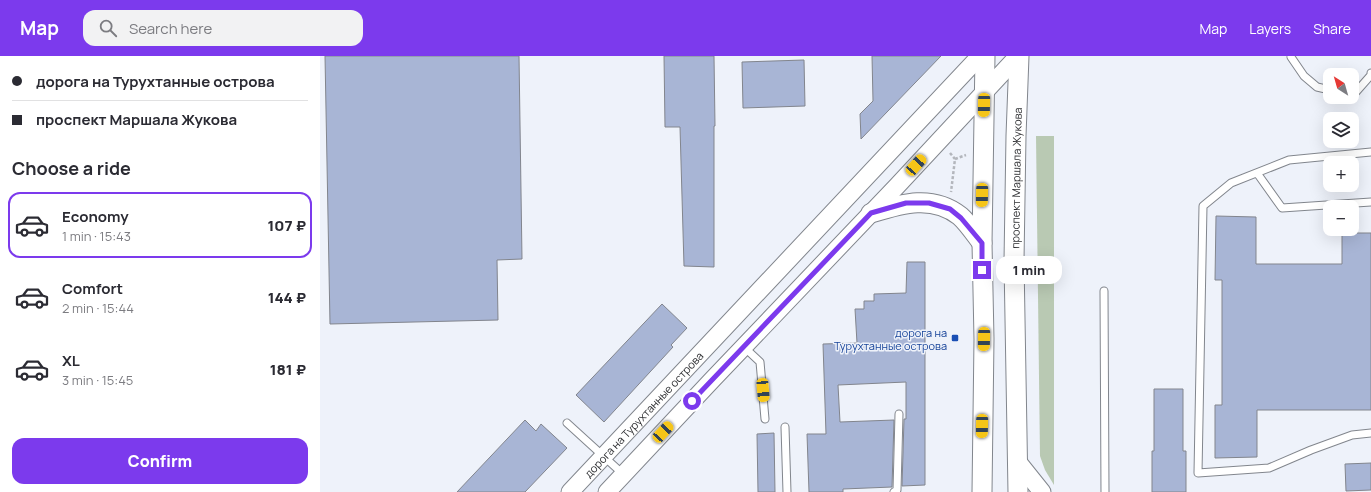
<!DOCTYPE html>
<html lang="en">
<head>
<meta charset="utf-8">
<style>
	body { margin:0; font-family:Manrope,sans-serif; background:#f2f2f3; color:#2b2b33; height:100vh; display:flex; flex-direction:column; font-size:15px; white-space:nowrap }
	* { box-sizing:border-box; margin:0 }
	p { font-size:13px; color:#7c7c81 }
	.icon { flex:none; width:22px; height:22px; fill:none; stroke:currentColor; stroke-width:2; stroke-linecap:round; stroke-linejoin:round }
	.map { position:relative; flex:1; overflow:hidden }
	.sheet { display:flex; flex-direction:column; background:#fff; width:320px }
	.sheet>* { flex:none }
	.guide { display:grid; align-content:center; height:88px; padding:0 12px; background:#fff }
	.needle { width:26px; rotate:323deg }
	.buttons { position:absolute; left:1003px; top:12px; display:grid; gap:8px }
	.buttons a { display:grid; place-items:center; width:36px; height:36px; border-radius:8px; background:#fff; box-shadow:0 4px 16px #0002; font-size:20px }
	.end { position:absolute; width:18px; height:18px; margin:-9px; border:5px solid #7c3aed; background:#fff; box-shadow:0 0 0 2px #fff }
	.from { border-radius:50% }
	.bubble { position:absolute; height:28px; border-radius:12px; background:#fff; box-shadow:0 4px 16px #0002; font-size:13px; font-weight:800; line-height:28px; text-align:center }
	.car { position:absolute; width:12px; height:24px; margin:-12px -6px; border-radius:5px; box-shadow:0 0 3px 1px #0007; background:linear-gradient(#f5c518 24%,#345 0 40%,#f5c518 0 76%,#345 0 86%,#f5c518 0) }
	.guide b { display:flex; align-items:center; gap:14px; height:38px; font-size:15px }
	.guide b+b { border-top:1px solid #e1e1e2 }
	.guide i { width:10px; height:10px; background:#2b2b33 }
	ul { padding:0; list-style:none }
	li { display:flex; align-items:center; gap:12px; height:66px; margin:0 8px 6px; padding:0 4px; border:2px solid transparent; border-radius:12px }
	li div { flex:1 }
	li b { display:block; font-size:15px }
	li em { font-style:normal; font-weight:800 }
	li.current { border-color:#7c3aed }
	li>.icon { width:36px; height:36px; stroke-width:1.5 }
	h2 { padding:0 12px; font-size:18px; line-height:48px }
	.action { display:flex; gap:8px; margin-top:auto; padding:8px 12px }
	.action a { flex:1; height:46px; border-radius:12px; background:#7c3aed; color:#fff; font-size:16px; font-weight:800; line-height:46px; text-align:center }
	header { display:flex; align-items:center; gap:24px; box-sizing:border-box; height:56px; padding:0 20px; background:#7c3aed; color:#fff }
	header strong { font-size:19px }
	nav { display:flex; gap:22px; margin-inline-start:auto; font-size:14px }
	.search { width:280px; height:36px; background:#f2f2f3; display:flex; align-items:center; gap:10px; box-sizing:border-box; padding:0 14px; border-radius:12px; color:#7c7c81; font-size:15px }
	main { display:flex; flex:1; min-height:0 }
	.map>svg:first-child { display:block }
	.green { fill:#b9c9b3 }
	.building { fill:#a8b5d5; stroke:#82858d }
	.lines { fill:none; stroke-linecap:round; stroke-linejoin:round }
	.service-casing { stroke:#82868d; stroke-width:9 }
	.tertiary-casing { stroke:#82868d; stroke-width:19 }
	.secondary-casing { stroke:#82868d; stroke-width:21 }
	.path { stroke:#b3b6bc; stroke-width:2.5; stroke-dasharray:3 2; stroke-linecap:butt }
	.service { stroke:#fff; stroke-width:7 }
	.tertiary { stroke:#fff; stroke-width:17 }
	.secondary { stroke:#fff; stroke-width:19 }
	.route { stroke:#7c3aed; stroke-width:5 }
	.transit-dot { fill:#1a4fb4; stroke:#eef2fa; stroke-width:1.5 }
	.labels { text-anchor:middle; dominant-baseline:central; stroke-width:3; stroke-linejoin:round; paint-order:stroke }
	.street-label { font-size:11px; fill:#2f3033; stroke:#eef2fa }
	.transit-label { font-size:11px; fill:#164399; stroke:#eef2fa; text-anchor:end }
</style>
</head>
<body>
<header>
<strong>Map</strong>
<div class="search"><svg class="icon" aria-label="search" viewBox="0 0 24 24"><circle cx="10" cy="10" r="6"/><path d="M15 15l6 6"/></svg>Search here</div>
<nav><a>Map</a><a>Layers</a><a>Share</a></nav>
</header>
<main>
<section class="sheet">
<div class="guide">
<b><i class="from"></i>дорога на Турухтанные острова</b>
<b><i></i>проспект Маршала Жукова</b>
</div>
<h2>Choose a ride</h2>
<ul>
<li class="current"><svg class="icon" aria-label="car" viewBox="0 0 24 24"><path d="M5 17H2v-5l4-1 3-4h7l3 4 3 1v5h-3M9 17h6M6 11h13"/><circle cx="7" cy="17" r="2"/><circle cx="17" cy="17" r="2"/></svg><div><b>Economy</b><p>1 min · 15:43</p></div><em>107 ₽</em></li>
<li><svg class="icon" aria-label="car" viewBox="0 0 24 24"><path d="M5 17H2v-5l4-1 3-4h7l3 4 3 1v5h-3M9 17h6M6 11h13"/><circle cx="7" cy="17" r="2"/><circle cx="17" cy="17" r="2"/></svg><div><b>Comfort</b><p>2 min · 15:44</p></div><em>144 ₽</em></li>
<li><svg class="icon" aria-label="car" viewBox="0 0 24 24"><path d="M5 17H2v-5l4-1 3-4h7l3 4 3 1v5h-3M9 17h6M6 11h13"/><circle cx="7" cy="17" r="2"/><circle cx="17" cy="17" r="2"/></svg><div><b>XL</b><p>3 min · 15:45</p></div><em>181 ₽</em></li>
</ul>
<div class="action"><a>Confirm</a></div>
</section>
<div class="map">
<svg width="1051" height="436" viewBox="0 0 1051 436">
	<rect width="100%" height="100%" fill="#eef2fa"/>
	<path class="green" d="M716,80H734V429L725,414L720,400Z"/>
	<path class="building" d="M5,0H199L202,203L177,204L178,264L10,268Z
		M344,0H394L395,70H394V211L364,210L360,71H345Z
		M552,0H621L541,83L540,58L553,45Z
		M484,4L485,50L423,52L422,6Z
		M896,160L936,161V208H1022V177H1051V354H937V401L895,402V349H902V224H895Z
		M587,206H605V429L582,430L584,363H586V326L518,329L520,366L574,364L572,431L523,433V436H489L487,378H506L503,288L537,287L535,253H544V245H554V238L586,237Z
		M342,248L367,272L351,289L353,291L284,366L256,339Z
		M834,333H863V395H866V436H832V395H834Z
		M205,364L216,375L221,368L247,392L205,436H137Z
		M454,377L455,436H438L437,378Z
		M1051,407V434L1026,435L1025,408Z"/>
	<g class="lines">
		<defs>
			<path id="service" d="M971,1L984,20L997,31L1010,34
				M1032,36H1036L1051,19V17
				M1051,96L969,104L911,127L883,150L878,417L949,412L991,394L1032,379L1051,377
				M937,117L962,152L1051,146
				M784,235L785,436
				M424,291L440,306L445,363
				M247,367L303,418
				M465,371L467,436
				M574,436L577,434L579,358"/>
			<g id="tertiary">
				<path d="M698,406L722,436"/>
				<path id="s1" d="M250,436L660,0"/>
				<path d="M287,436L392,324L577,130L698,0"/>
			</g>
			<g id="secondary">
				<path d="M551,157C581,148 612,138 640,160C648,167 655,178 662,187"/>
				<path d="M662,436L664,283L662,187L665,0"/>
				<path id="s2" d="M698,436L694,205L696,80L699,0"/>
			</g>
		</defs>
		<use href="#service" class="service-casing"/>
		<use href="#tertiary" class="tertiary-casing"/>
		<use href="#secondary" class="secondary-casing"/>
		<path class="path" d="M630,97L635,103L631,136
			M635,103L646,99"/>
		<use href="#service" class="service"/>
		<use href="#tertiary" class="tertiary"/>
		<use href="#secondary" class="secondary"/>
	</g>
	<g class="lines">
		<path class="route" d="M372,345L551,157L586,147H609L630,153L641,162L662,187V214"/>
	</g>
	<rect class="transit-dot" x="631" y="278" width="8" height="8" rx="2"/>
	<g class="labels">
		<g class="street-label">
			<text stroke="none"><textPath href="#s2" startOffset="314">проспект Маршала Жукова</textPath></text>
			<text stroke="none"><textPath href="#s1" startOffset="107">дорога на Турухтанные острова</textPath></text>
		</g>
		<g class="transit-label">
			<text x="627" y="276">дорога на<tspan x="627" dy="13">Турухтанные острова</tspan></text>
		</g>
	</g>
</svg>
<div class="buttons">
<a><svg class="needle" viewBox="-14 -14 28 28"><path d="M0-13l5 13h-10z" fill="#e53935"/><path d="M0 13l5-13h-10z" fill="#7c7c81"/></svg></a>
<a><svg class="icon" aria-label="layers" viewBox="0 0 24 24"><path d="M12 4l9 5-9 5-9-5zM3 14l9 5 9-5"/></svg></a>
<a>+</a>
<a>−</a>
</div>
<i class="end from" style="left:372px;top:345px"></i>
<i class="end" style="left:662px;top:214px"></i>
<div class="bubble" style="left:676px;top:200px;width:66px">1 min</div>
<i class="car" style="left:664px;top:49px;rotate:181deg"></i>
<i class="car" style="left:596px;top:109px;rotate:42deg"></i>
<i class="car" style="left:662px;top:139px;rotate:181deg"></i>
<i class="car" style="left:664px;top:283px;rotate:181deg"></i>
<i class="car" style="left:443px;top:334px;rotate:175deg"></i>
<i class="car" style="left:662px;top:370px;rotate:181deg"></i>
<i class="car" style="left:343px;top:376px;rotate:43deg"></i>
</div>
</main>
</body>
</html>
